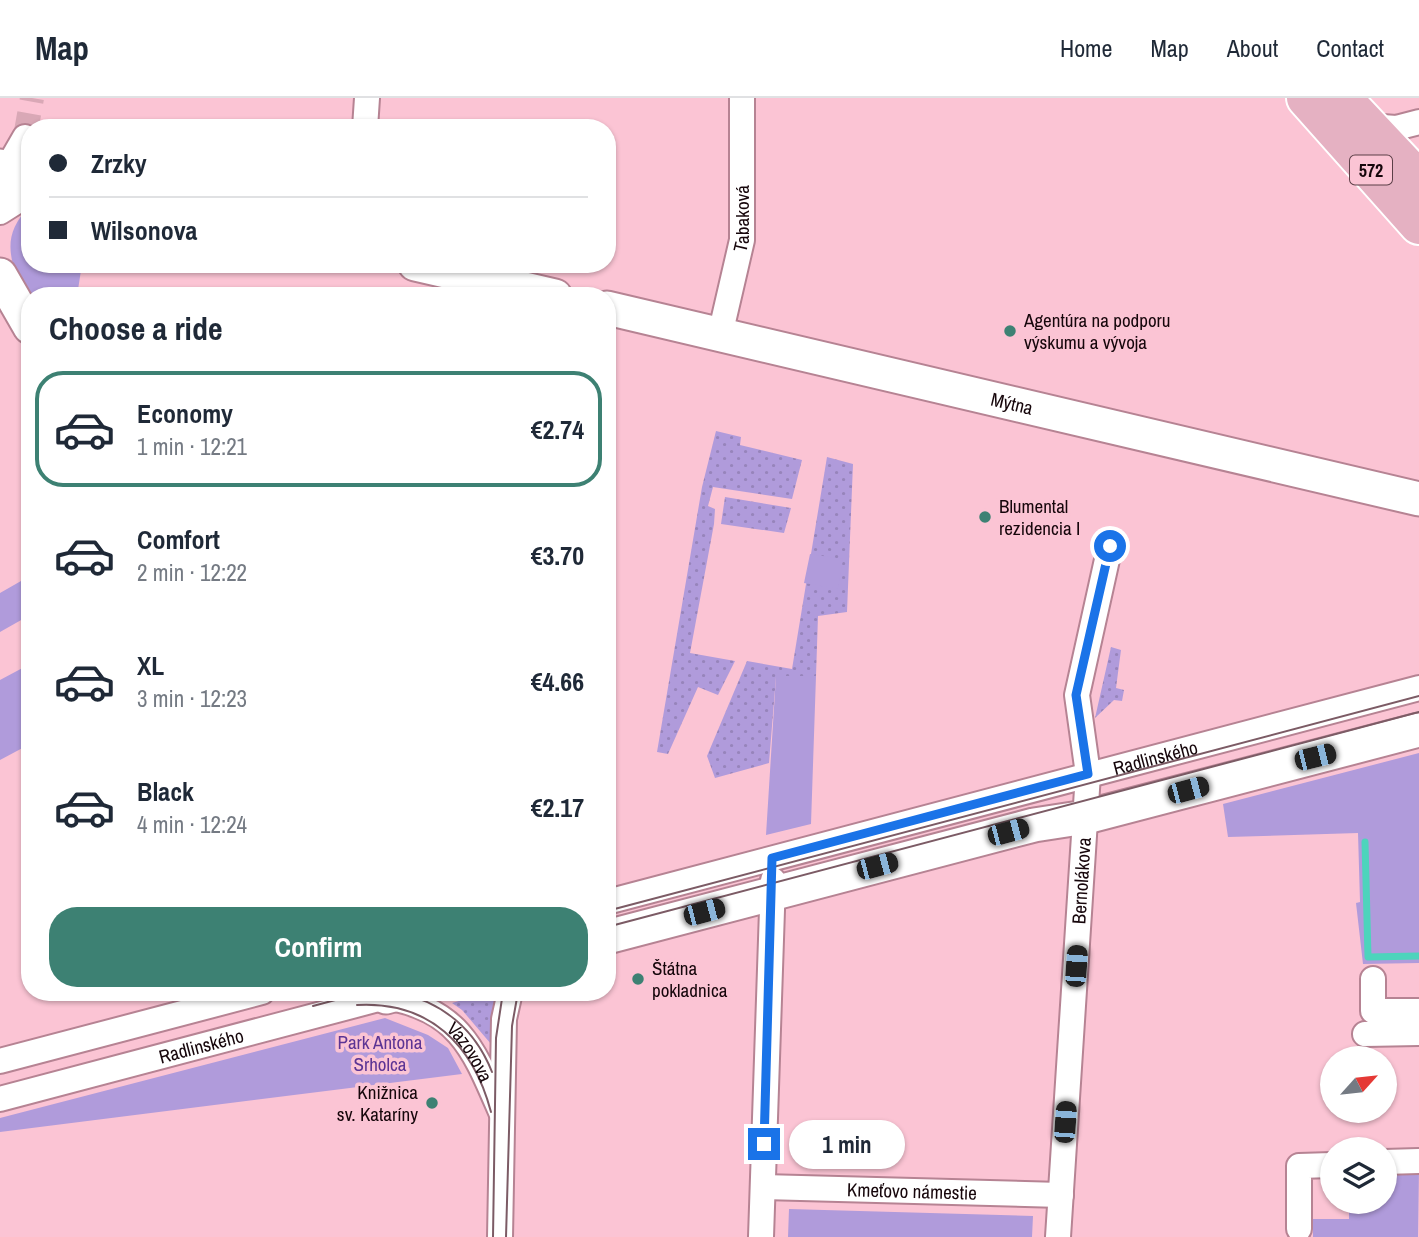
<!DOCTYPE html>
<html lang="en">
<head>
<meta charset="utf-8">
<style>
	body { margin:0; font-family:"Archivo Narrow",sans-serif; background:#f2f2f3; color:#1f2937; height:100vh; display:flex; flex-direction:column; font-size:26px; white-space:nowrap }
	* { box-sizing:border-box; margin:0 }
	p { font-size:23px; color:#747a83 }
	.icon { flex:none; width:38px; height:38px; fill:none; stroke:currentColor; stroke-width:2; stroke-linecap:round; stroke-linejoin:round }
	.map { position:relative; flex:1; overflow:hidden }
	.sheet { position:absolute; left:21px; top:189px; width:595px; height:714px; display:flex; flex-direction:column; background:#fff; border-radius:28px; box-shadow:0 2px 5px #0004 }
	.sheet>* { flex:none }
	.hud { position:absolute; left:21px; top:21px; width:595px; height:154px; border-radius:28px; box-shadow:0 2px 5px #0004; display:grid; align-content:center; height:154px; padding:0 28px; background:#fff }
	.needle { width:46px; rotate:63deg }
	.fabs { position:absolute; left:1320px; top:948px; display:grid; gap:14px }
	.fabs a { display:grid; place-items:center; width:77px; height:77px; border-radius:50%; background:#fff; box-shadow:0 2px 5px #0004; font-size:35px }
	.end { position:absolute; width:32px; height:32px; margin:-16px; border:9px solid #1a73e8; background:#fff; box-shadow:0 0 0 4px #fff }
	.from { border-radius:50% }
	.bubble { position:absolute; height:49px; border-radius:24px; background:#fff; box-shadow:0 2px 5px #0004; font-size:23px; font-weight:800; line-height:49px; text-align:center }
	.car { position:absolute; width:21px; height:42px; margin:-21px -10px; border-radius:9px; box-shadow:0 0 5px 2px #0007; background:linear-gradient(#222 24%,#8ab4d8 0 40%,#222 0 76%,#8ab4d8 0 86%,#222 0) }
	.hud b { display:flex; align-items:center; gap:24px; height:66px; font-size:26px }
	.hud b+b { border-top:2px solid #e0e1e3 }
	.hud i { width:18px; height:18px; background:#1f2937 }
	ul { padding:0; list-style:none }
	li { display:flex; align-items:center; gap:21px; height:116px; margin:0 14px 10px; padding:0 14px; border:4px solid transparent; border-radius:28px }
	li div { flex:1 }
	li b { display:block; font-size:26px }
	li em { font-style:normal; font-weight:800 }
	li.on { border-color:#3d8173 }
	li>.icon { width:63px; height:63px; stroke-width:1.5 }
	h2 { padding:0 28px; font-size:32px; line-height:84px }
	.primary-button { display:flex; gap:14px; margin-top:auto; padding:14px 28px }
	.primary-button a { flex:1; height:80px; border-radius:28px; background:#3d8173; color:#fff; font-size:28px; font-weight:800; line-height:80px; text-align:center }
	header { display:flex; align-items:center; gap:42px; box-sizing:border-box; height:98px; padding:0 35px; background:#fff; border-bottom:2px solid #e0e1e3 }
	header strong { font-size:33px }
	nav { display:flex; gap:38px; margin-inline-start:auto; font-size:24px }
	.map>svg:first-child { display:block }
	.grass { fill:url(#grass-dots) }
	.park { fill:#b09bdb }
	.lines { fill:none; stroke-linecap:round; stroke-linejoin:round }
	.stream { stroke:#4dd4bc; stroke-width:7 }
	.street-tunnel { stroke:#d9a8b6; stroke-width:24; stroke-dasharray:24 12; stroke-linecap:butt }
	.street-casing { stroke:#b68393; stroke-width:28 }
	.secondary-casing { stroke:#b68393; stroke-width:37 }
	.primary-casing { stroke:#fff; stroke-width:42 }
	.street { stroke:#fff; stroke-width:24 }
	.secondary { stroke:#fff; stroke-width:33 }
	.primary { stroke:#e5b1c2; stroke-width:38 }
	.tram { stroke:#7c5b65; stroke-width:2 }
	.route { stroke:#1a73e8; stroke-width:9 }
	.poi-dot { fill:#3d8173; stroke:#fbc4d4; stroke-width:2.5 }
	.labels { text-anchor:middle; dominant-baseline:central; stroke-width:7; stroke-linejoin:round; paint-order:stroke }
	.shield { fill:#fbc4d4; stroke:#5b3f47; stroke-width:2 }
	.shield-label { font-size:18px; font-weight:bold; fill:#16060b }
	.street-label { font-size:19px; fill:#16060b; stroke:#fbc4d4 }
	.poi-label { font-size:19px; fill:#16060b; stroke:#fbc4d4; text-anchor:start }
	.park-label { font-size:19px; fill:#5c3494; stroke:#fbc4d4 }
</style>
</head>
<body>
<header>
<strong>Map</strong>
<nav><a>Home</a><a>Map</a><a>About</a><a>Contact</a></nav>
</header>
<div class="map">
<svg width="1419" height="1139" viewBox="0 0 1419 1139">
	<defs>
		<pattern id="grass-dots" width="8" height="8" patternUnits="userSpaceOnUse" patternTransform="scale(1.75)"><rect width="8" height="8" fill="#b09bdb"/><path d="M2 2h.1M6 6h.1" fill="none" stroke="#9784bb" stroke-width="1.8" stroke-linecap="round"/></pattern>
	</defs>
	<rect width="100%" height="100%" fill="#fbc4d4"/>
	<path class="grass" d="M716,333L741,339L740,347L802,362L792,401L713,389L708,408L715,411L714,426L690,555L735,563L718,597L698,589L668,656L657,654L702,389Z
		M827,359L853,366L847,514L818,518L816,578L776,579L769,665L715,680L707,658L747,563L792,571Z
		M725,399L791,410L784,435L721,426Z
		M1111,549L1121,552L1116,590L1124,592L1122,603L1114,602L1095,620Z
		M490,894H498L491,946L462,912L452,905Z"/>
	<path class="park" d="M30,108V166H82L77,198L24,197C10,162 0,138 30,108Z
		M810,456L843,461L838,491L804,485Z
		M21,483L30,498V517L0,534V495Z
		M30,566V646L0,662V582Z
		M776,578H816L811,726L766,737Z
		M1419,655V865L1363,866L1356,805L1360,804L1358,735L1228,739L1223,706Z
		M385,920L428,937L448,950L462,976L0,1034V1020Z
		M1419,1070L1418,1139H1313V1121H1349V1104H1384V1080H1391L1390,1071Z
		M789,1111L1033,1118L1032,1139H788Z"/>
	<g class="lines">
		<path class="stream" d="M1365,744L1368,859L1419,858"/>
		<path class="street-tunnel" d="M25,39L32,0"/>
		<defs>
			<g id="street">
				<path d="M1369,28L1396,30L1419,24"/>
				<path d="M365,30L367,0"/>
				<path d="M7,70L25,39"/>
				<path d="M0,114L30,95"/>
				<path id="s1" d="M720,237L742,142V0"/>
				<path id="s2" d="M607,804L1419,590"/>
				<path d="M1373,881V913H1419"/>
				<path d="M1365,936L1419,935"/>
				<path d="M0,963L262,894"/>
				<path id="s3" d="M0,1001L386,899C460,912 474,952 501,1014"/>
				<path d="M1384,1064L1419,1063"/>
				<path id="s4" d="M763,1089L1061,1097"/>
				<path d="M1299,1131V1068L1332,1067"/>
				<path d="M500,1139L504,921L510,894"/>
				<path d="M761,1139L773,782"/>
				<path id="s5" d="M1058,1139L1088,676L1077,597L1110,448"/>
			</g>
			<g id="secondary">
				<path d="M0,68L30,75"/>
				<path d="M0,97L7,70"/>
				<path d="M415,166L555,198"/>
				<path d="M0,177L30,229"/>
				<path id="s6" d="M607,210L1419,401"/>
				<path d="M607,839L1034,727L1086,719L1419,632"/>
				<path d="M383,894L386,899L404,894"/>
			</g>
			<path id="primary" d="M1306,0L1419,127
				M1342,0L1419,82"/>
		</defs>
		<use href="#street" class="street-casing"/>
		<use href="#secondary" class="secondary-casing"/>
		<use href="#primary" class="primary-casing"/>
		<use href="#street" class="street"/>
		<use href="#secondary" class="secondary"/>
		<use href="#primary" class="primary"/>
		<path class="tram" d="M607,813L1419,598
			M607,829L1419,614
			M397,894C442,904 475,931 492,974
			M299,898L332,894
			M357,907C429,903 473,946 491,1014
			M313,908L365,894
			M493,1139L496,940L503,894
			M506,1139L512,928L518,894"/>
	</g>
	<g class="lines">
		<path class="route" d="M764,1046L772,760L1088,676L1076,597L1110,448"/>
	</g>
	<g class="poi-dot">
		<circle cx="1010" cy="233" r="7"/>
		<circle cx="985" cy="419" r="7"/>
		<circle cx="638" cy="881" r="7"/>
		<circle cx="432" cy="1005" r="7"/>
	</g>
	<g class="labels">
		<rect class="shield" x="1350" y="57.5" width="42" height="29" rx="5"/>
		<g class="shield-label">
			<text x="1371" y="72">572</text>
		</g>
		<g class="street-label">
			<text stroke="none"><textPath href="#s1" startOffset="119">Tabaková</textPath></text>
			<text stroke="none"><textPath href="#s6" startOffset="416">Mýtna</textPath></text>
			<text stroke="none"><textPath href="#s2" startOffset="567">Radlinského</textPath></text>
			<text stroke="none"><textPath href="#s5" startOffset="357">Bernolákova</textPath></text>
			<text stroke="none"><textPath href="#s3" startOffset="208">Radlinského</textPath></text>
			<text stroke="none"><textPath href="#s3" startOffset="504">Vazovova</textPath></text>
			<text stroke="none"><textPath href="#s4" startOffset="149">Kmeťovo námestie</textPath></text>
		</g>
		<g class="poi-label">
			<text x="1024" y="222">Agentúra na podporu<tspan x="1024" dy="22">výskumu a vývoja</tspan></text>
			<text x="999" y="408">Blumental<tspan x="999" dy="22">rezidencia I</tspan></text>
			<text x="652" y="870">Štátna<tspan x="652" dy="22">pokladnica</tspan></text>
			<text x="418" y="994" text-anchor="end">Knižnica<tspan x="418" dy="22">sv. Kataríny</tspan></text>
		</g>
		<g class="park-label">
			<text x="380" y="944">Park Antona<tspan x="380" dy="22">Srholca</tspan></text>
		</g>
	</g>
</svg>
<div class="fabs">
<a><svg class="needle" viewBox="-14 -14 28 28"><path d="M0-13l5 13h-10z" fill="#e53935"/><path d="M0 13l5-13h-10z" fill="#747a83"/></svg></a>
<a><svg class="icon" aria-label="layers" viewBox="0 0 24 24"><path d="M12 4l9 5-9 5-9-5zM3 14l9 5 9-5"/></svg></a>
</div>
<i class="end from" style="left:1110px;top:448px"></i>
<i class="end" style="left:764px;top:1046px"></i>
<div class="bubble" style="left:789px;top:1022px;width:116px">1 min</div>
<i class="car" style="left:1315px;top:659px;rotate:76deg"></i>
<i class="car" style="left:1188px;top:692px;rotate:75deg"></i>
<i class="car" style="left:1008px;top:734px;rotate:75deg"></i>
<i class="car" style="left:877px;top:768px;rotate:75deg"></i>
<i class="car" style="left:704px;top:814px;rotate:75deg"></i>
<i class="car" style="left:1076px;top:868px;rotate:4deg"></i>
<i class="car" style="left:1065px;top:1024px;rotate:4deg"></i>
<div class="hud">
<b><i class="from"></i>Zrzky</b>
<b><i></i>Wilsonova</b>
</div>
<section class="sheet">
<h2>Choose a ride</h2>
<ul>
<li class="on"><svg class="icon" aria-label="car" viewBox="0 0 24 24"><path d="M5 17H2v-5l4-1 3-4h7l3 4 3 1v5h-3M9 17h6M6 11h13"/><circle cx="7" cy="17" r="2"/><circle cx="17" cy="17" r="2"/></svg><div><b>Economy</b><p>1 min · 12:21</p></div><em>€2.74</em></li>
<li><svg class="icon" aria-label="car" viewBox="0 0 24 24"><path d="M5 17H2v-5l4-1 3-4h7l3 4 3 1v5h-3M9 17h6M6 11h13"/><circle cx="7" cy="17" r="2"/><circle cx="17" cy="17" r="2"/></svg><div><b>Comfort</b><p>2 min · 12:22</p></div><em>€3.70</em></li>
<li><svg class="icon" aria-label="car" viewBox="0 0 24 24"><path d="M5 17H2v-5l4-1 3-4h7l3 4 3 1v5h-3M9 17h6M6 11h13"/><circle cx="7" cy="17" r="2"/><circle cx="17" cy="17" r="2"/></svg><div><b>XL</b><p>3 min · 12:23</p></div><em>€4.66</em></li>
<li><svg class="icon" aria-label="car" viewBox="0 0 24 24"><path d="M5 17H2v-5l4-1 3-4h7l3 4 3 1v5h-3M9 17h6M6 11h13"/><circle cx="7" cy="17" r="2"/><circle cx="17" cy="17" r="2"/></svg><div><b>Black</b><p>4 min · 12:24</p></div><em>€2.17</em></li>
</ul>
<div class="primary-button"><a>Confirm</a></div>
</section>
</div>
</body>
</html>
